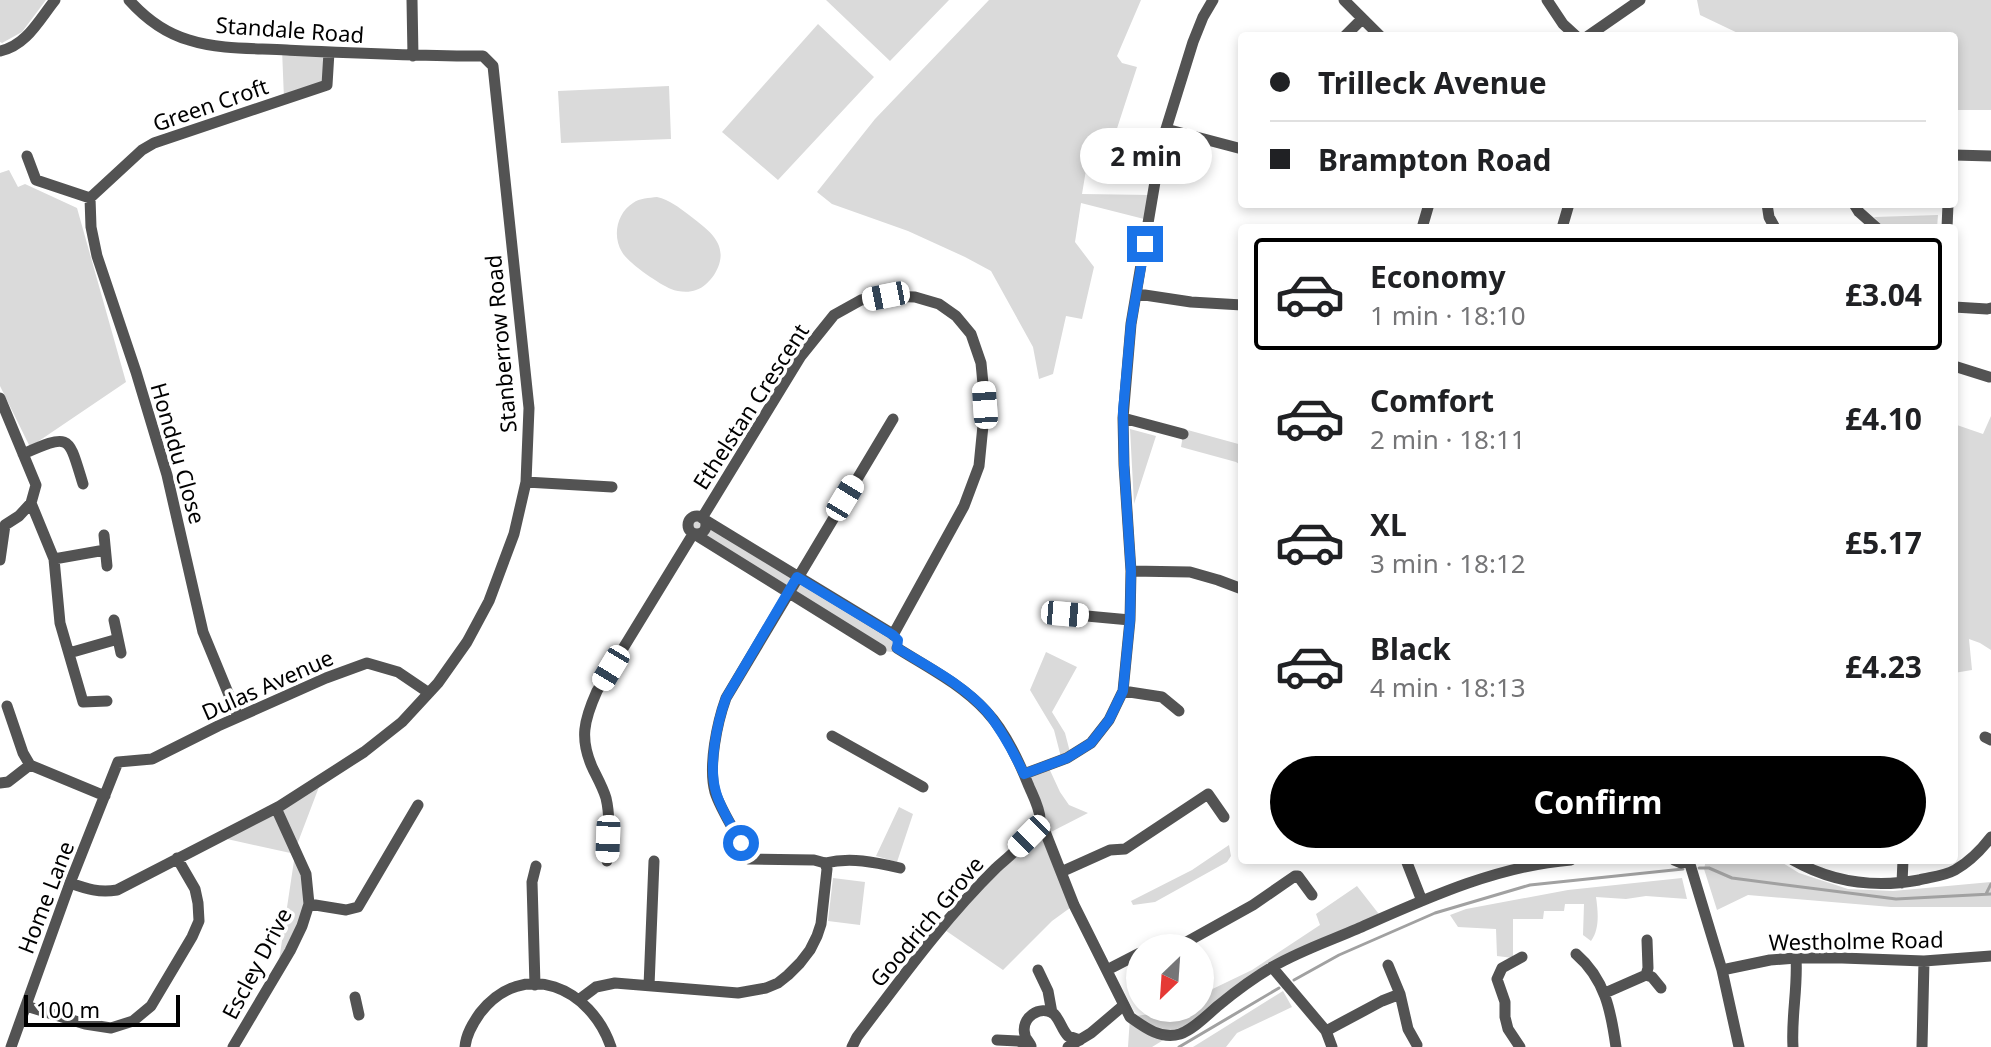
<!DOCTYPE html>
<html lang="en">
<head>
<meta charset="utf-8">
<style>
	body { margin:0; font-family:"Noto Sans",sans-serif; background:#f2f2f2; color:#202124; height:100vh; display:flex; flex-direction:column; font-size:30px; white-space:nowrap }
	* { box-sizing:border-box; margin:0 }
	p { font-size:26px; color:#757577 }
	.icon { flex:none; width:44px; height:44px; fill:none; stroke:currentColor; stroke-width:2; stroke-linecap:round; stroke-linejoin:round }
	.map { position:relative; flex:1; overflow:hidden }
	.drawer { position:absolute; left:1238px; top:224px; width:720px; height:640px; display:flex; flex-direction:column; background:#fff; border-radius:8px; box-shadow:0 4px 12px #0003 }
	.drawer>* { flex:none }
	.guide { position:absolute; left:1238px; top:32px; width:720px; height:176px; border-radius:8px; box-shadow:0 4px 12px #0003; display:grid; align-content:center; height:176px; padding:0 32px; background:#fff }
	.needle { width:52px; rotate:205deg }
	.tools { position:absolute; left:1126px; top:934px; display:grid; gap:16px }
	.tools a { display:grid; place-items:center; width:88px; height:88px; border-radius:50%; background:#fff; box-shadow:0 4px 12px #0003; font-size:40px }
	.scale { position:absolute; left:24px; bottom:20px; width:156px; box-sizing:border-box; padding-left:8px; border:4px solid #000; border-top:0; font-size:22px; line-height:28px; white-space:nowrap; color:#000; -webkit-text-stroke:6px #fff; paint-order:stroke }
	.end { position:absolute; width:36px; height:36px; margin:-18px; border:10px solid #1a73e8; background:#fff; box-shadow:0 0 0 4px #fff }
	.from { border-radius:50% }
	.bubble { position:absolute; height:56px; border-radius:28px; background:#fff; box-shadow:0 4px 12px #0003; font-size:26px; font-weight:700; line-height:56px; text-align:center }
	.car { position:absolute; width:24px; height:48px; margin:-24px -12px; border-radius:10px; box-shadow:0 0 6px 2px #0007; background:linear-gradient(#fff 24%,#345 0 40%,#fff 0 76%,#345 0 86%,#fff 0) }
	.guide b { display:flex; align-items:center; gap:28px; height:76px; font-size:30px }
	.guide b+b { border-top:2px solid #e0e0e0 }
	.guide i { width:20px; height:20px; background:#202124 }
	ul { padding:14px 0 0; list-style:none }
	li { display:flex; align-items:center; gap:24px; height:112px; margin:0 16px 12px; padding:0 16px; border:4px solid transparent; border-radius:8px }
	li div { flex:1 }
	li b { display:block; font-size:30px }
	li em { font-style:normal; font-weight:700 }
	li.active { border-color:#000 }
	li>.icon { width:72px; height:72px; stroke-width:1.5 }
	.button { display:flex; gap:16px; margin-top:auto; padding:16px 32px }
	.button a { flex:1; height:92px; border-radius:48px; background:#000; color:#fff; font-size:32px; font-weight:700; line-height:92px; text-align:center }
	.map>svg:first-child { display:block }
	.green { fill:#dadada }
	.lines { fill:none; stroke-linecap:round; stroke-linejoin:round }
	.stream { stroke:#a1a1a1; stroke-width:3 }
	.minor { stroke:#535353; stroke-width:11 }
	.route { stroke:#1a73e8; stroke-width:10 }
	.labels { text-anchor:middle; dominant-baseline:central; stroke-width:7; stroke-linejoin:round; paint-order:stroke }
	.street-label { font-size:22px; fill:#000; stroke:#fff }
</style>
</head>
<body>
<div class="map">
<svg width="1991" height="1047" viewBox="0 0 1991 1047">
	<rect width="100%" height="100%" fill="#fff"/>
	<path class="green" d="M0,0H46L22,32L2,43L0,42Z
		M826,0H949L890,61Z
		M989,0H1141L1117,56L1122,63L1137,67L1109,153L1089,152L1082,194L1152,195L1148,220L1081,203L1075,242L1094,267L1082,319L1066,316L1053,374L1039,379L1033,347L991,271L965,257L908,231L832,204L817,192L875,119Z
		M1697,0H1991V110H1954V36H1744L1700,15Z
		M818,24L874,77L778,180L722,132Z
		M282,49L329,52L327,85L284,99Z
		M669,86L671,139L561,143L558,91Z
		M9,170L18,187L25,184L77,208L126,382L30,447L0,386V173Z
		M657,197C670,200 678,207 689,215C710,231 732,246 714,275C710,281 703,288 696,290C689,293 678,292 671,289C659,284 628,263 622,252C612,236 617,213 633,203C640,198 649,198 657,197Z
		M1938,215L1937,228H1884L1874,217Z
		M1991,416V650L1980,643L1969,639L1972,670L1954,673V424L1983,434Z
		M1130,429L1156,436L1134,504Z
		M1184,429L1242,445V466L1236,462L1181,447Z
		M700,516L893,635L898,643L897,647L892,652L884,651L693,534L687,527L692,518Z
		M1046,652L1077,667L1052,712L1065,733L1071,756L1062,761L1054,730L1030,690Z
		M1048,766L1060,792L1069,805L1088,813L1047,834L1074,905L1052,921L1003,970L942,928L1040,819L1024,774Z
		M322,779L295,850L309,904L277,974L295,854L218,837Z
		M899,807L913,814L897,862L876,856Z
		M1229,845L1231,856L1227,862L1155,902L1133,905L1131,901L1192,870Z
		M1706,860H1778L1799,873L1848,889L1893,891L1991,882V907H1891L1748,895L1717,910L1704,869Z
		M833,878L865,882L860,925L828,921Z
		M1682,878L1687,899L1646,896L1626,899L1596,897C1598,911 1600,929 1591,941L1583,935L1584,904H1565L1564,911H1544L1543,919H1513V958L1497,956L1496,929L1458,927L1450,915L1466,909L1568,890Z
		M1357,886L1382,918L1288,959L1182,1034L1170,1036L1152,1047H1128L1130,1017L1169,1011L1174,1008H1200V995L1252,970L1320,925L1316,914Z
		M1283,991L1292,1007L1237,1033L1226,1047H1193Z"/>
	<g class="lines">
		<path class="stream" d="M1699,868H1709L1732,878L1896,899L1991,894
			M1986,894L1991,884
			M1294,980L1339,955L1435,913L1530,885L1683,869
			M1179,1047L1279,988"/>
		<path class="minor" d="M412,0L413,56
			M1344,0L1380,36
			M1547,0L1563,24L1576,36
			M1345,36L1362,19
			M1588,36L1640,0
			M0,51C26,46 39,20 55,0
			M1166,129L1242,149
			M1954,155L1991,156
			M27,156L36,180L90,198
			M90,198L91,227L97,256L136,372L167,475L203,632L238,717
			M90,198L142,150L154,143L327,85L329,52
			M1767,204L1769,217L1775,228
			M1854,204L1859,212L1877,228
			M1422,228L1429,204
			M1562,228L1569,204
			M1947,228L1948,204
			M1138,294L1191,302L1242,305
			M1954,307L1987,309L1991,308
			M1954,366L1989,377
			M0,398L36,485L31,503L19,516L5,525L0,560
			M1123,418L1183,434
			M23,454C71,433 68,435 83,484
			M526,482L612,487
			M31,503L54,559L60,623L83,702L107,701
			M688 525a9 9 0 1 1 18 0a9 9 0 1 1-18 0Z
			M702,518L801,356L834,315L861,300L886,296L915,297L939,304L956,316L971,334L981,363L985,405L979,466L964,506L893,635
			M705,520L891,633
			M104,535L107,566
			M696,535L881,650
			M54,559L105,550
			M1131,571L1190,572L1218,580L1242,589
			M1065,614L1130,620
			M114,620L121,653
			M69,653L118,639
			M1123,691L1162,697L1179,711
			M7,706L23,753L30,765L105,796
			M832,736L923,787
			M1985,737L1991,740
			M1024,774L1067,758L1091,743L1109,720L1123,691L1130,620L1131,571L1124,465L1123,418L1131,324L1158,164L1166,129L1193,42L1203,17L1213,0
			M0,783L8,782L30,765
			M1037,827L1046,834L1074,905L1130,1017C1144,1027 1161,1040 1180,1034C1194,1029 1208,1014 1219,1005C1236,991 1255,977 1274,966C1300,951 1329,941 1357,929C1425,899 1496,866 1571,860
			M741,843C733,828 720,808 715,792C708,766 717,723 726,698L893,419
			M1406,860L1422,901
			M1674,860L1681,863L1691,860
			M1793,860C1833,883 1875,888 1919,880C1931,877 1944,876 1955,870C1969,862 1981,850 1991,837
			M607,861C608,841 611,819 606,798C603,788 598,779 593,769C579,739 584,720 597,691L693,534
			M1689,861L1722,970L1739,1047
			M825,863C851,857 874,862 900,868
			M1061,872L1110,850L1125,849L1208,794L1224,817
			M70,883C87,889 99,893 117,890L280,806L364,752L402,722L438,683L467,642L489,601L514,534L526,482L529,408L493,66L483,56C418,56 353,53 287,50C255,48 220,50 189,40C165,33 146,19 129,0
			M1902,883L1903,860
			M309,904L346,910L358,907L418,805
			M1171,948L1183,944L1253,905L1295,876H1298L1312,895
			M1576,954C1605,979 1611,1011 1616,1047
			M1388,965L1400,994L1408,1029L1417,1045
			M1272,967L1326,1031L1332,1047
			M1038,970L1048,991L1052,1013
			M1107,970L1140,953
			M1722,970L1770,960L1796,958H1842L1924,961L1991,956
			M1646,975L1652,977L1661,988
			M535,985L532,882L536,866
			M649,986L654,861
			M1605,993L1646,975L1648,968L1647,940
			M355,997L359,1015
			M580,999L596,987L615,983L738,993L766,988L778,983L788,975L800,963L810,950L817,936L821,924L827,869L825,863L814,860L749,859L741,856L735,848
			M26,1006L85,1024L111,1028L133,1021L151,1006L192,937L199,921L198,903L195,889L177,858
			M1326,1031L1382,1001L1400,994
			M997,1040L1018,1041L1030,1045
			M1031,1046C1030,1043 1025,1038 1025,1035C1020,1018 1040,1004 1054,1014C1060,1020 1062,1030 1068,1036L1080,1040
			M11,1047L70,883L118,762L152,759L218,726L326,678L367,663L398,672L429,693
			M233,1047L290,951L302,926L309,904L306,874L276,808
			M465,1047C466,1034 473,1023 480,1013C524,957 591,988 611,1047
			M852,1047L857,1037C901,979 944,919 996,868C1007,858 1038,833 1040,819C1040,808 1032,794 1028,784C1018,759 1005,731 986,711C961,684 927,667 897,648
			M1068,1047L1091,1033L1124,1005
			M1520,1047L1508,1029L1505,1017V1002L1497,979L1502,968L1522,957
			M1793,1047C1791,1017 1798,988 1796,958
			M1922,1047L1924,961"/>
	</g>
	<g class="lines">
		<path class="route" d="M741,843C733,828 720,808 716,792C708,766 717,723 726,698L797,577L893,635L898,640L897,648C928,667 965,685 989,714C1003,733 1014,753 1024,774L1067,758L1091,743L1109,720L1123,691L1130,620L1131,571L1124,465L1123,411L1131,324L1145,244"/>
	</g>
	<g class="labels">
		<g class="street-label">
			<text transform="translate(290 29) rotate(4)">Standale Road</text>
			<text transform="translate(210 104) rotate(-19)">Green Croft</text>
			<text transform="translate(500 344) rotate(-95)">Stanberrow Road</text>
			<text transform="translate(750 406) rotate(-57)">Ethelstan Crescent</text>
			<text transform="translate(179 453) rotate(74)">Honddu Close</text>
			<text transform="translate(267 684) rotate(-24)">Dulas Avenue</text>
			<text transform="translate(45 897) rotate(-69)">Home Lane</text>
			<text transform="translate(926 921) rotate(-50)">Goodrich Grove</text>
			<text transform="translate(1856 940) rotate(-1)">Westholme Road</text>
			<text transform="translate(256 963) rotate(-62)">Escley Drive</text>
		</g>
	</g>
</svg>
<div class="tools">
<a><svg class="needle" viewBox="-14 -14 28 28"><path d="M0-13l5 13h-10z" fill="#e53935"/><path d="M0 13l5-13h-10z" fill="#757577"/></svg></a>
</div>
<div class="scale">100 m</div>
<i class="end from" style="left:741px;top:843px"></i>
<i class="end" style="left:1145px;top:244px"></i>
<div class="bubble" style="left:1080px;top:128px;width:132px">2 min</div>
<i class="car" style="left:886px;top:296px;rotate:259deg"></i>
<i class="car" style="left:985px;top:405px;rotate:356deg"></i>
<i class="car" style="left:845px;top:498px;rotate:31deg"></i>
<i class="car" style="left:1065px;top:614px;rotate:95deg"></i>
<i class="car" style="left:611px;top:668px;rotate:211deg"></i>
<i class="car" style="left:1029px;top:836px;rotate:225deg"></i>
<i class="car" style="left:608px;top:839px;rotate:182deg"></i>
<div class="guide">
<b><i class="from"></i>Trilleck Avenue</b>
<b><i></i>Brampton Road</b>
</div>
<section class="drawer">
<ul>
<li class="active"><svg class="icon" aria-label="car" viewBox="0 0 24 24"><path d="M5 17H2v-5l4-1 3-4h7l3 4 3 1v5h-3M9 17h6M6 11h13"/><circle cx="7" cy="17" r="2"/><circle cx="17" cy="17" r="2"/></svg><div><b>Economy</b><p>1 min · 18:10</p></div><em>£3.04</em></li>
<li><svg class="icon" aria-label="car" viewBox="0 0 24 24"><path d="M5 17H2v-5l4-1 3-4h7l3 4 3 1v5h-3M9 17h6M6 11h13"/><circle cx="7" cy="17" r="2"/><circle cx="17" cy="17" r="2"/></svg><div><b>Comfort</b><p>2 min · 18:11</p></div><em>£4.10</em></li>
<li><svg class="icon" aria-label="car" viewBox="0 0 24 24"><path d="M5 17H2v-5l4-1 3-4h7l3 4 3 1v5h-3M9 17h6M6 11h13"/><circle cx="7" cy="17" r="2"/><circle cx="17" cy="17" r="2"/></svg><div><b>XL</b><p>3 min · 18:12</p></div><em>£5.17</em></li>
<li><svg class="icon" aria-label="car" viewBox="0 0 24 24"><path d="M5 17H2v-5l4-1 3-4h7l3 4 3 1v5h-3M9 17h6M6 11h13"/><circle cx="7" cy="17" r="2"/><circle cx="17" cy="17" r="2"/></svg><div><b>Black</b><p>4 min · 18:13</p></div><em>£4.23</em></li>
</ul>
<div class="button"><a>Confirm</a></div>
</section>
</div>
</body>
</html>
